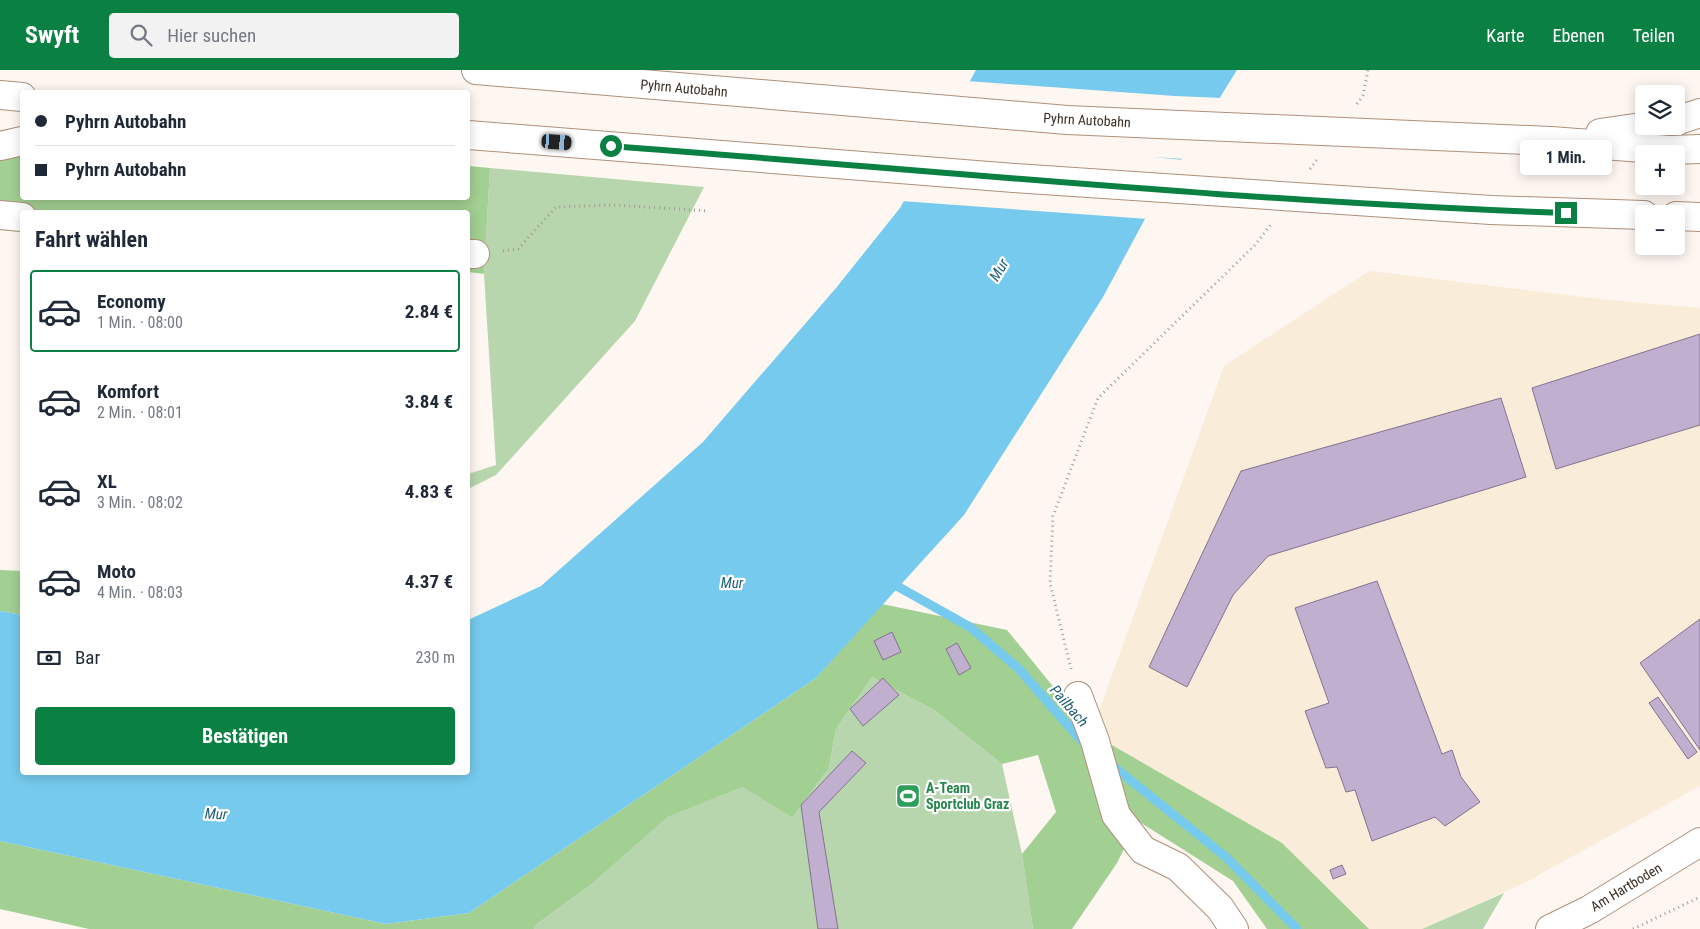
<!DOCTYPE html>
<html lang="de">
<head>
<meta charset="utf-8">
<style>
	body { margin:0; font-family:"Roboto Condensed",sans-serif; background:#f2f2f3; color:#1f2937; height:100vh; display:flex; flex-direction:column; font-size:19px; white-space:nowrap }
	* { box-sizing:border-box; margin:0 }
	p { font-size:16px; color:#747a83 }
	.icon { flex:none; width:28px; height:28px; fill:none; stroke:currentColor; stroke-width:2; stroke-linecap:round; stroke-linejoin:round }
	.map { position:relative; flex:1; overflow:hidden }
	.side { position:absolute; left:20px; top:140px; width:450px; height:565px; display:flex; flex-direction:column; background:#fff; border-radius:5px; box-shadow:0 2px 12px #0003 }
	.side>* { flex:none }
	.guide { position:absolute; left:20px; top:20px; width:450px; height:110px; border-radius:5px; box-shadow:0 2px 12px #0003; display:grid; align-content:center; height:110px; padding:0 15px; background:#fff }
	.buttons { position:absolute; left:1635px; top:15px; display:grid; gap:10px }
	.buttons a { display:grid; place-items:center; width:50px; height:50px; border-radius:5px; background:#fff; box-shadow:0 2px 12px #0003; font-size:25px }
	.end { position:absolute; width:22px; height:22px; margin:-11px; border:6px solid #0b8043; background:#fff; box-shadow:0 0 0 2px #fff }
	.from { border-radius:50% }
	.bubble { position:absolute; height:35px; border-radius:5px; background:#fff; box-shadow:0 2px 12px #0003; font-size:16px; font-weight:700; line-height:35px; text-align:center }
	.car { position:absolute; width:15px; height:30px; margin:-15px -8px; border-radius:6px; box-shadow:0 0 4px 1px #0007; background:linear-gradient(#222 24%,#8ab4d8 0 40%,#222 0 76%,#8ab4d8 0 86%,#222 0) }
	.guide b { display:flex; align-items:center; gap:18px; height:48px; font-size:19px }
	.guide b+b { border-top:1px solid #e0e1e3 }
	.guide i { width:12px; height:12px; background:#1f2937 }
	ul { padding:0; list-style:none }
	li { display:flex; align-items:center; gap:15px; height:82px; margin:0 10px 8px; padding:0 5px; border:2px solid transparent; border-radius:5px }
	li div { flex:1 }
	li b { display:block; font-size:19px }
	li em { font-style:normal; font-weight:700 }
	li.current { border-color:#0b8043 }
	li>.icon { width:45px; height:45px; stroke-width:1.5 }
	h2 { padding:0 15px; font-size:22px; line-height:60px }
	.pay { display:flex; align-items:center; gap:12px; height:55px; padding:0 15px; font-size:19px }
	.pay p { margin-inline-start:auto }
	.primary-button { display:flex; gap:10px; margin-top:auto; padding:10px 15px }
	.primary-button a { flex:1; height:58px; border-radius:5px; background:#0b8043; color:#fff; font-size:20px; font-weight:700; line-height:58px; text-align:center }
	header { display:flex; align-items:center; gap:30px; box-sizing:border-box; height:70px; padding:0 25px; background:#0b8043; color:#fff }
	header strong { font-size:24px }
	nav { display:flex; gap:28px; margin-inline-start:auto; font-size:18px }
	.search { width:350px; height:45px; background:#f2f2f3; display:flex; align-items:center; gap:12px; box-sizing:border-box; padding:0 18px; border-radius:5px; color:#747a83; font-size:19px }
	.map>svg:first-child { display:block }
	.industrial { fill:#f9ecd8 }
	.green { fill:#b8d6ad }
	.forest { fill:#a2cf92 }
	.water { fill:#75caed }
	.pier { fill:#fdf6f1 }
	.lines { fill:none; stroke-linecap:round; stroke-linejoin:round }
	.stream { stroke:#75caed; stroke-width:9 }
	.building { fill:#c1afd0; stroke:#837290 }
	.minor-casing { stroke:#af907a; stroke-width:30 }
	.major-casing { stroke:#af907a; stroke-width:30 }
	.highway-casing { stroke:#af907a; stroke-width:30 }
	.path { stroke:#a39a93; stroke-width:3; stroke-dasharray:1 4; stroke-linecap:butt }
	.minor { stroke:#fff; stroke-width:28 }
	.major { stroke:#fff; stroke-width:28 }
	.highway { stroke:#fff; stroke-width:28 }
	.highway-bridge-casing { stroke:#af907a; stroke-width:30; stroke-linecap:butt }
	.highway-bridge { stroke:#fff; stroke-width:28 }
	.route { stroke:#0b8043; stroke-width:6 }
	.labels { text-anchor:middle; dominant-baseline:central; stroke-width:4.5; stroke-linejoin:round; paint-order:stroke }
	.street-label { font-size:14px; fill:#3b2f25; stroke:#fff }
	.leisure-label { font-size:14px; font-weight:bold; fill:#27864d; stroke:#fff; text-anchor:start }
	.water-label { font-size:15px; font-style:italic; fill:#1c5f77; stroke:#fff }
</style>
</head>
<body>
<header>
<strong>Swyft</strong>
<div class="search"><svg class="icon" aria-label="search" viewBox="0 0 24 24"><circle cx="10" cy="10" r="6"/><path d="M15 15l6 6"/></svg>Hier suchen</div>
<nav><a>Karte</a><a>Ebenen</a><a>Teilen</a></nav>
</header>
<div class="map">
<svg width="1700" height="859" viewBox="0 0 1700 859">
	<rect width="100%" height="100%" fill="#fdf6f1"/>
	<path class="industrial" d="M1369,201L1609,230L1700,238V716L1526,812L1422,859H1369L1282,773L1091,663L1224,296Z"/>
	<path class="green" d="M490,98L704,117L635,251L496,405L468,419V404L496,395L484,204Z
		M872,607L934,640L1002,694L1022,784L1033,859H534L537,854L593,813L666,747L743,717L829,697L836,659Z
		M1504,823L1483,859H1422Z"/>
	<path class="forest" d="M22,84V128H468V96L490,98L484,204L468,202V142H22V162L0,160V89Z
		M0,500L22,501V545L0,541Z
		M882,534L1007,560L1091,663L1282,773L1369,859H1267L1233,811L1138,751L1117,793L1072,859H1033L1022,784L1056,742L1038,685L1002,694L934,640L872,607L836,659L829,697L792,747L743,717L667,747L593,813L537,854L534,859H89L0,839V771L386,854L469,843L816,608Z"/>
	<path class="water" d="M976,0H1237L1146,147L1103,227L964,445L816,608L469,843L386,854L0,771V541L22,545V702H468V550L541,516L703,372L836,218L900,138Z"/>
	<path class="pier" d="M967,11L1175,26L1222,28L1185,89L1153,87L1184,90L1148,149L901,131Z"/>
	<g class="lines">
		<path class="stream" d="M888,511L970,557L1019,599L1079,668L1088,676
			M1108,692L1226,787L1297,859"/>
	</g>
	<path class="building" d="M1700,264V355L1556,399L1532,318Z
		M1501,328L1526,407L1268,486L1233,525L1187,617L1149,597L1241,401Z
		M1377,511L1442,684L1452,680L1461,707L1480,732L1445,756L1435,747L1372,771L1355,720L1346,722L1337,697L1326,698L1305,641L1329,633L1295,538Z
		M1700,549V680L1640,593Z
		M892,562L901,582L883,590L874,571Z
		M957,573L971,598L959,605L946,579Z
		M883,608L899,625L863,656L850,639Z
		M1658,627L1697,682L1688,689L1649,633Z
		M852,681L866,693L819,742L838,859H818L801,735Z
		M1342,795L1346,804L1333,809L1330,800Z"/>
	<g class="lines">
		<defs>
			<path id="minor" d="M0,76L22,71
				M0,145L22,147
				M468,184H475
				M1078,626L1095,671L1116,745L1143,780L1178,797L1220,838L1234,859"/>
			<path id="major" d="M1550,859L1589,840L1700,772"/>
			<path id="highway" d="M476,0L584,9
				M0,25L22,27
				M1676,51L1700,43
				M1600,63L1648,56
				M468,65L1014,108
				M1551,71L1669,80L1700,79
				M1491,140L1644,145
				M1676,146L1700,147"/>
		</defs>
		<use href="#minor" class="minor-casing"/>
		<use href="#major" class="major-casing"/>
		<use href="#highway" class="highway-casing"/>
		<path class="path" d="M1357,34L1363,25L1368,0
			M1310,99L1318,88
			M503,181L518,179L556,137L614,135L709,141
			M1071,599L1050,513L1053,446L1098,328L1255,175L1272,153
			M1633,859L1700,827"/>
		<use href="#minor" class="minor"/>
		<use href="#major" class="major"/>
		<use href="#highway" class="highway"/>
		<defs>
			<path id="highway-bridge" d="M584,9L1067,50L1551,71
				M1014,108L1491,140"/>
		</defs>
		<use href="#highway-bridge" class="highway-bridge-casing"/>
		<use href="#highway-bridge" class="highway-bridge"/>
	</g>
	<g class="lines">
		<path class="route" d="M611,76C929,100 1247,132 1566,143"/>
	</g>
	<defs>
		<symbol id="stadium-square" viewBox="-11 -11 22 22"><rect x="-9" y="-9" width="18" height="18" rx="4" fill="#2e9e5b" stroke="#fff"/><path d="M0-5a6.5 5 0 1 0 0 10a6.5 5 0 1 0 0-10ZM-3.5-1.8h7v3.6h-7Z" fill="#fff"/></symbol>
	</defs>
	<g fill-rule="evenodd">
		<use href="#stadium-square" x="894" y="712" width="28" height="28"/>
	</g>
	<g class="labels">
		<g class="street-label">
			<text transform="translate(684 18) rotate(5)">Pyhrn Autobahn</text>
			<text transform="translate(1087 50) rotate(3)">Pyhrn Autobahn</text>
			<text transform="translate(1626 817) rotate(-31)">Am Hartboden</text>
		</g>
		<g class="leisure-label">
			<text x="926" y="718">A-Team<tspan x="926" dy="16">Sportclub Graz</tspan></text>
		</g>
		<g class="water-label">
			<text transform="translate(999 200) rotate(-59)">Mur</text>
			<text x="732" y="513">Mur</text>
			<text transform="translate(1069 636) rotate(49)">Pailbach</text>
			<text transform="translate(216 744) rotate(3)">Mur</text>
		</g>
	</g>
</svg>
<div class="buttons">
<a><svg class="icon" aria-label="layers" viewBox="0 0 24 24"><path d="M12 4l9 5-9 5-9-5zM3 14l9 5 9-5"/></svg></a>
<a>+</a>
<a>−</a>
</div>
<i class="end from" style="left:611px;top:76px"></i>
<i class="end" style="left:1566px;top:143px"></i>
<div class="bubble" style="left:1520px;top:70px;width:92px">1 Min.</div>
<i class="car" style="left:557px;top:72px;rotate:94deg"></i>
<div class="guide">
<b><i class="from"></i>Pyhrn Autobahn</b>
<b><i></i>Pyhrn Autobahn</b>
</div>
<section class="side">
<h2>Fahrt wählen</h2>
<ul>
<li class="current"><svg class="icon" aria-label="car" viewBox="0 0 24 24"><path d="M5 17H2v-5l4-1 3-4h7l3 4 3 1v5h-3M9 17h6M6 11h13"/><circle cx="7" cy="17" r="2"/><circle cx="17" cy="17" r="2"/></svg><div><b>Economy</b><p>1 Min. · 08:00</p></div><em>2.84 €</em></li>
<li><svg class="icon" aria-label="car" viewBox="0 0 24 24"><path d="M5 17H2v-5l4-1 3-4h7l3 4 3 1v5h-3M9 17h6M6 11h13"/><circle cx="7" cy="17" r="2"/><circle cx="17" cy="17" r="2"/></svg><div><b>Komfort</b><p>2 Min. · 08:01</p></div><em>3.84 €</em></li>
<li><svg class="icon" aria-label="car" viewBox="0 0 24 24"><path d="M5 17H2v-5l4-1 3-4h7l3 4 3 1v5h-3M9 17h6M6 11h13"/><circle cx="7" cy="17" r="2"/><circle cx="17" cy="17" r="2"/></svg><div><b>XL</b><p>3 Min. · 08:02</p></div><em>4.83 €</em></li>
<li><svg class="icon" aria-label="car" viewBox="0 0 24 24"><path d="M5 17H2v-5l4-1 3-4h7l3 4 3 1v5h-3M9 17h6M6 11h13"/><circle cx="7" cy="17" r="2"/><circle cx="17" cy="17" r="2"/></svg><div><b>Moto</b><p>4 Min. · 08:03</p></div><em>4.37 €</em></li>
</ul>
<div class="pay"><svg class="icon" aria-label="cash" viewBox="0 0 24 24"><path d="M3 7h18v10H3z"/><circle cx="12" cy="12" r="2"/></svg>Bar<p>230 m</p></div>
<div class="primary-button"><a>Bestätigen</a></div>
</section>
</div>
</body>
</html>
